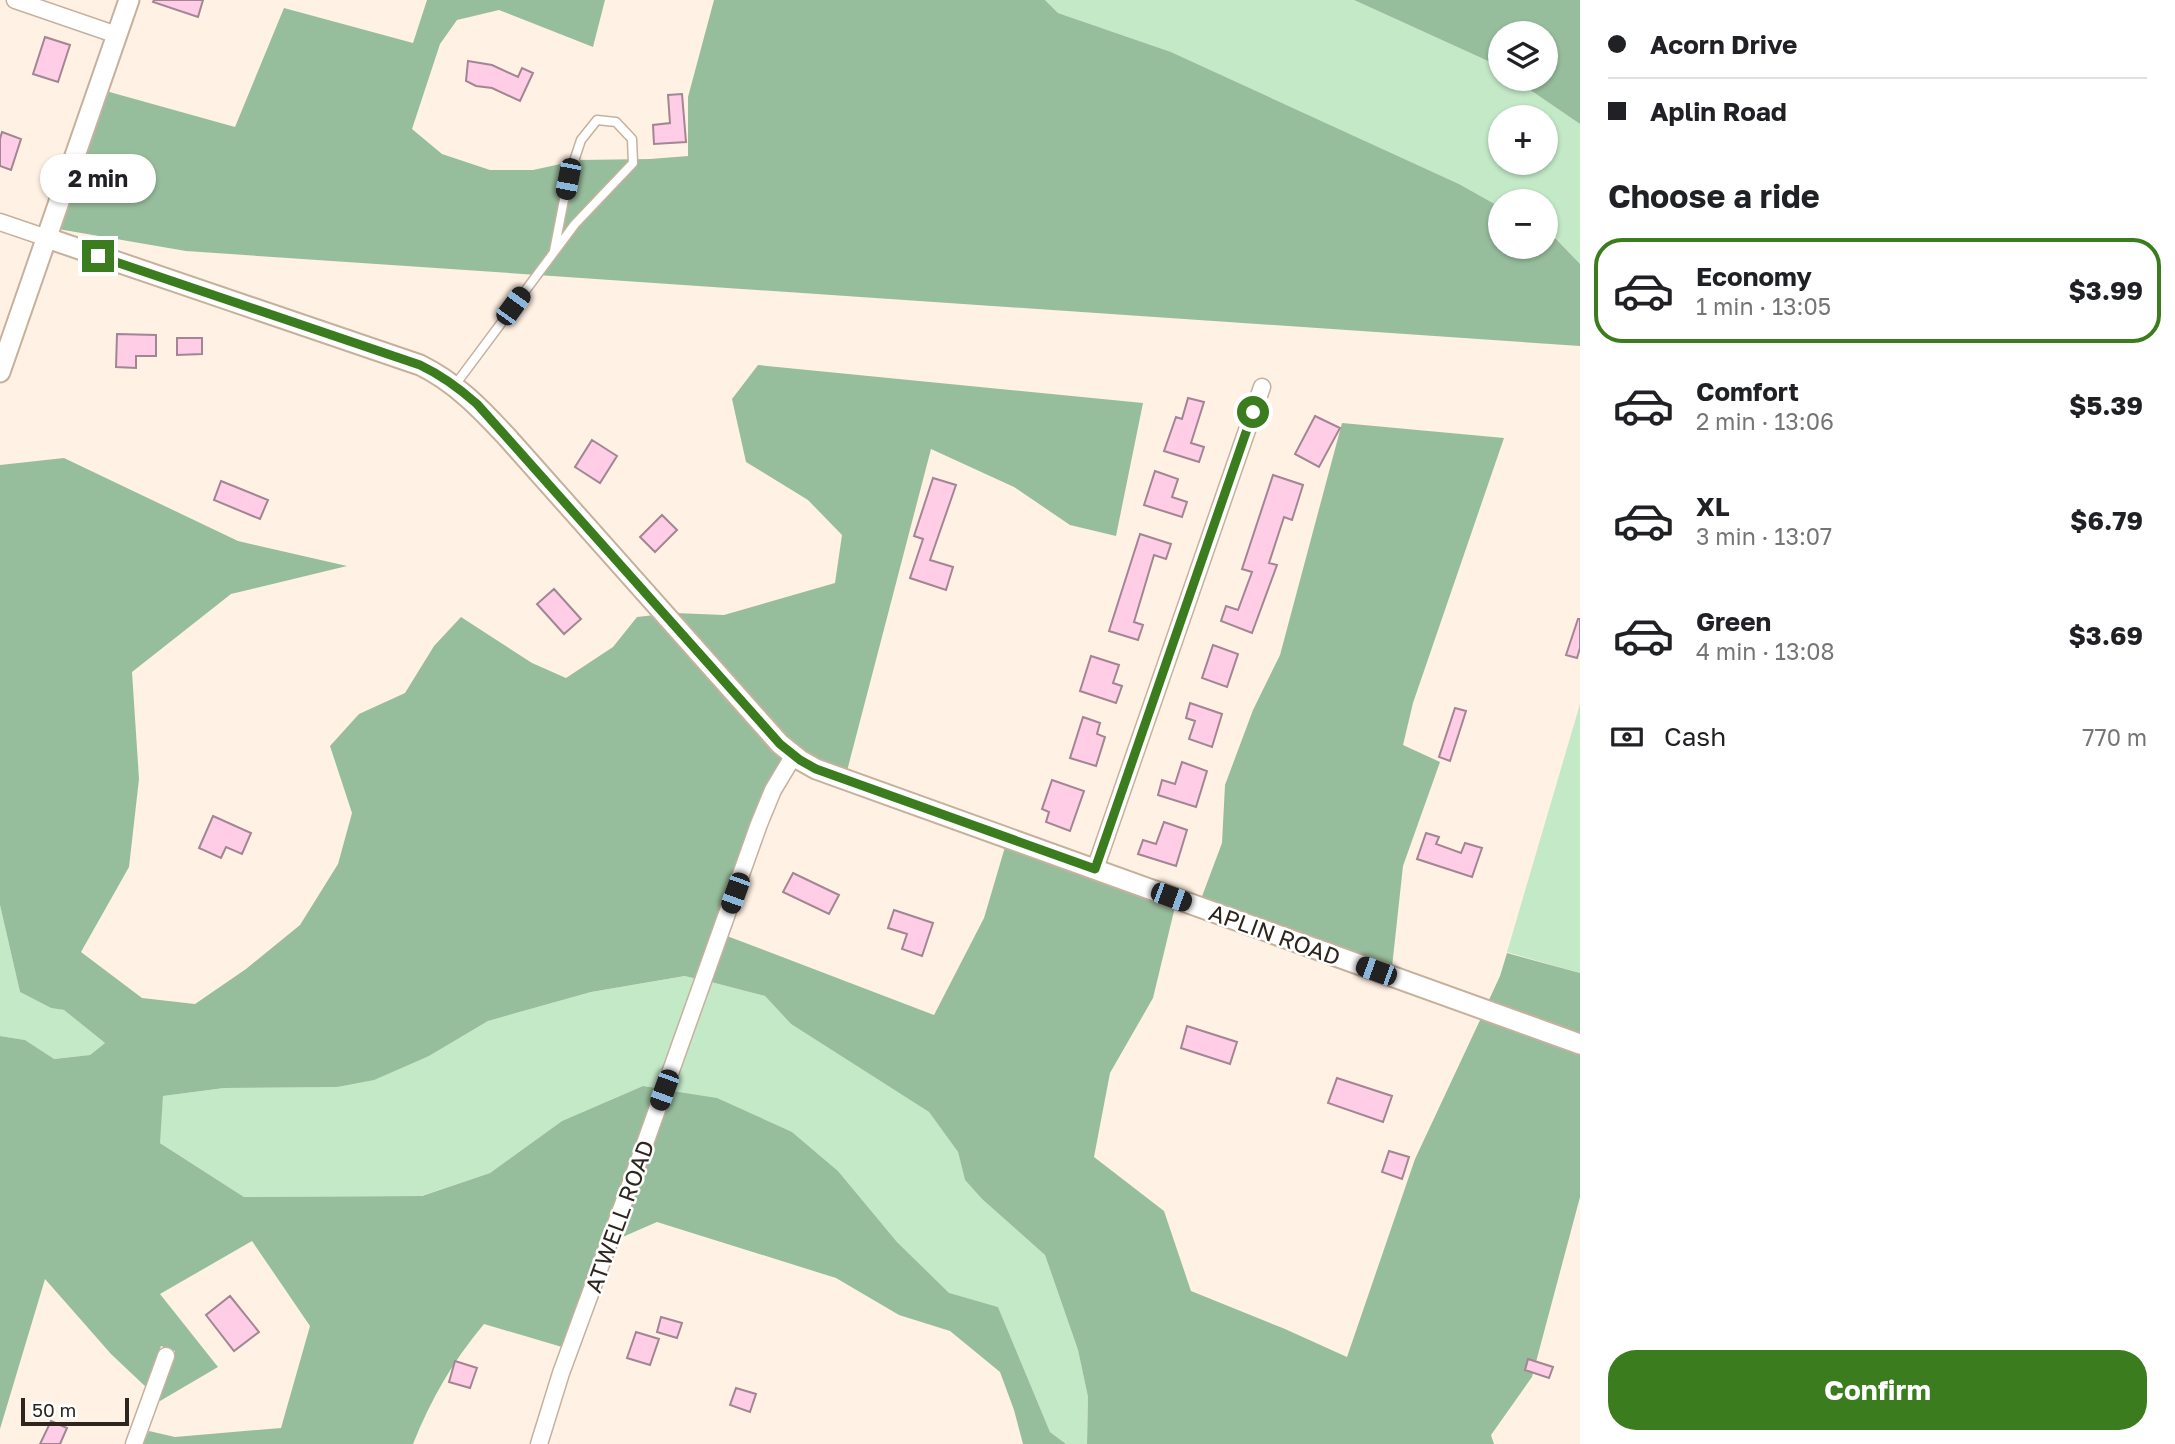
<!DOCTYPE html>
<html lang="en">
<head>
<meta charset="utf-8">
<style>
	body { margin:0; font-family:"Golos Text",sans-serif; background:#f6f6f6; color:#202124; height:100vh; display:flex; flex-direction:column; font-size:26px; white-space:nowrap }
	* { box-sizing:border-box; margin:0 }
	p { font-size:23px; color:#757577 }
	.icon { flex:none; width:38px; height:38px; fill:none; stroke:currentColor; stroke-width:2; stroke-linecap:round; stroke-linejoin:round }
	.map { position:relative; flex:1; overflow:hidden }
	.sheet { display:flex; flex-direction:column; background:#fff; width:595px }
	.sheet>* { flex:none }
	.guide { display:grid; align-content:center; height:154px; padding:0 28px; background:#fff }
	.buttons { position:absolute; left:1488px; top:21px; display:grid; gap:14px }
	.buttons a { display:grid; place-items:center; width:70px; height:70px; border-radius:50%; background:#fff; box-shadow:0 2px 5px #0004; font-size:35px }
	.scale { position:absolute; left:21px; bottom:18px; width:108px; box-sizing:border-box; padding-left:7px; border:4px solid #2e261e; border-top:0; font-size:19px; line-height:24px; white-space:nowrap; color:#2e261e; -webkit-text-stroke:5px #fff; paint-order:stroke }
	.end { position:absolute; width:32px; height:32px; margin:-16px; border:9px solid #3b7d1e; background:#fff; box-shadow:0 0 0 4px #fff }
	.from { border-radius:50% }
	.bubble { position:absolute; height:49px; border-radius:24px; background:#fff; box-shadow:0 2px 5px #0004; font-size:23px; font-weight:700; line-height:49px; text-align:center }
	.car { position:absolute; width:21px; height:42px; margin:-21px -10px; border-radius:9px; box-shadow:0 0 5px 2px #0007; background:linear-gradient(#222 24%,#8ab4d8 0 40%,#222 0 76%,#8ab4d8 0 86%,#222 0) }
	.guide b { display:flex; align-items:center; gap:24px; height:66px; font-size:26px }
	.guide b+b { border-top:2px solid #e0e0e0 }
	.guide i { width:18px; height:18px; background:#202124 }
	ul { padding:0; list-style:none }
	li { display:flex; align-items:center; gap:21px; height:105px; margin:0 14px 10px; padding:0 14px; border:4px solid transparent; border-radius:28px }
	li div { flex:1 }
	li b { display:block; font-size:26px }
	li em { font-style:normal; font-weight:700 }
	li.current { border-color:#3b7d1e }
	li>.icon { width:63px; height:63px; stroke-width:1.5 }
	h2 { padding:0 28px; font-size:32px; line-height:84px }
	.pay { display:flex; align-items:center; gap:18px; height:77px; padding:0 28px; font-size:26px }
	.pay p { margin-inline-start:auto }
	.button { display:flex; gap:14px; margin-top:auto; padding:14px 28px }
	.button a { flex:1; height:80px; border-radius:28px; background:#3b7d1e; color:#fff; font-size:28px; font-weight:700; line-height:80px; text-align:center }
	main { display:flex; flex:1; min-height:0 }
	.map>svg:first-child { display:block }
	.green { fill:#c3e9c7; fill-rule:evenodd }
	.forest { fill:#97be9c }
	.building { fill:#ffcde5; stroke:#a28693; stroke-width:2 }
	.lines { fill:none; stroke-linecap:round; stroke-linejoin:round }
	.service-casing { stroke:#c6b19c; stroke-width:11 }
	.minor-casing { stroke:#c6b19c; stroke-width:19 }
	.tertiary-casing { stroke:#c6b19c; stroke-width:23 }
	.service { stroke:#fff; stroke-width:8 }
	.minor { stroke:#fff; stroke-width:16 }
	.tertiary { stroke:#fff; stroke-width:19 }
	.route { stroke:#3b7d1e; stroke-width:9 }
	.labels { text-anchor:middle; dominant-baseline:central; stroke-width:5; stroke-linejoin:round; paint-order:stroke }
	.street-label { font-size:23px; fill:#2e261e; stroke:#fff }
</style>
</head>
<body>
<main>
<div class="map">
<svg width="1580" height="1444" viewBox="0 0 1580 1444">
	<rect width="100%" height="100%" fill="#fff1e4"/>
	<path class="green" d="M1045,0H1354L1488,61L1500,69V79H1514L1580,124V264L1556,239L1545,233V201H1500V207L1459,184L1171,52L1058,13ZM1500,117H1545V163H1500Z
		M1580,704V973L1507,952Z
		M0,905L20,992L51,1008L64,1010L105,1043L90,1055L53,1059L25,1040L0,1036Z
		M686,976L697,979L657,1088L643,1086L562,1121L490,1173L421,1196L244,1197L159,1142L163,1096L224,1088L337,1087L429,1056L488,1021L591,992Z
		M711,982L765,996L791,1024L929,1112L958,1152L965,1180L982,1199L1045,1255L1078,1350L1088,1397L1087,1444H1066L1050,1432L998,1307L949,1294L897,1242L838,1171L792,1132L672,1091Z"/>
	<path class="forest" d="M427,0H605L593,47L499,10L457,20L440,44L412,129L442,154L490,170H533L579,160L650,159L688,156V97L714,0H1045L1058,13L1171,52L1459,184L1500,207V247H1545V233L1556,239L1580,264V346L186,251L58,229L106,91L235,127L284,8L413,43Z
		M1354,0H1580V124L1514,79H1545V33H1500V69L1488,61Z
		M758,365L1143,403L1116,536L1070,525L1014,487L931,449L847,771C823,762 805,753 785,737L675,613L724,615L835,583L842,535L808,500L746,462L732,399Z
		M1342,423L1504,438L1413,703L1403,745L1440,762L1403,866L1392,967L1201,899L1222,843L1225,785L1253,710L1280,655Z
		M64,458L238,541L347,566L231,594L132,672L139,779L129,867L81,952L142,998L195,1004L246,969L300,925L338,864L352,813L330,746L359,714L405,693L434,646L461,617L532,663L566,678L613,647L637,617L655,615L784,758L697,979L685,976L591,992L488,1021L429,1056L374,1080L337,1087L224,1088L163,1096L160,1143L244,1197L422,1196L490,1173L562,1121L643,1086L657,1088L562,1347L484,1324C453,1361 431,1399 413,1444H143L149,1431L175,1437L281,1428L310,1326L252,1241L160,1294L218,1367L160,1401L158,1399L175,1351L161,1346L147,1388L111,1354L45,1279L0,1429V1036L25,1040L54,1059L90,1055L105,1043L64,1010L51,1008L20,992L0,905V465Z
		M1005,847L1175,907L1153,998L1110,1073L1094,1157L1164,1211L1191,1291L1285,1329L1347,1357L1415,1159L1481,1018L1580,1053V1197L1532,1377L1491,1435L1494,1444H1087L1088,1397L1078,1350L1045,1255L982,1199L965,1180L958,1152L929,1112L791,1024L765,996L711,982L727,936L934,1015L984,918Z
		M1507,953L1580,973V1035L1488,1002L1500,976Z
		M672,1091L717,1098L792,1132L838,1171L897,1242L949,1293L998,1307L1050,1432L1066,1444H1023L1014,1410L1000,1372L950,1331L899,1315L836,1278L657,1222L618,1239Z"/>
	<path class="building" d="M154,0H203L198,17L153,2Z
		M45,37L70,45L58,82L33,74Z
		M468,61L492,65L518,77L522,68L533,73L520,101L492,88L476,86L466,81Z
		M682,94L686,142L654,144L653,125L670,123L668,95Z
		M2,132L21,139L11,170L0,166V139Z
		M117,334L156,335V356H136V368L116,367Z
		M177,338H202V354L177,355Z
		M1188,398L1204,402L1191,443L1204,447L1199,462L1164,451L1176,417L1182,419Z
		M1315,416L1340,428L1319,467L1295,454Z
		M592,440L617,456L600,483L575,467Z
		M1155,471L1178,479L1172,497L1187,502L1182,517L1144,505Z
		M1273,475L1303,485L1292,520L1284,517L1269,563L1277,565L1252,633L1221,621L1226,606L1238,610L1252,572L1242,569Z
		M933,478L956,485L930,560L953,567L946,590L910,578L923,539L914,536Z
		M221,481L268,500L260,519L214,500Z
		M662,515L677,530L655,552L640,537Z
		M1140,534L1171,544L1166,559L1154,555L1134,622L1143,625L1138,640L1109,631Z
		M554,589L581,619L564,634L537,604Z
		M1578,619H1580V648L1577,658L1566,655Z
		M1213,645L1238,654L1227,687L1202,678Z
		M1091,656L1119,665L1113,683L1122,686L1116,703L1080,691Z
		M1190,703L1222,714L1212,747L1189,739L1195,721L1186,718Z
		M1455,708L1466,711L1450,761L1439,757Z
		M1083,717L1100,723L1097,734L1105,737L1096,766L1070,758Z
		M1182,762L1207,771L1196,807L1158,795L1162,780L1175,784Z
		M1052,780L1084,791L1070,831L1046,822L1049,812L1042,809Z
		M213,816L251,833L242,854L226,847L221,858L199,848Z
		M1164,822L1187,830L1176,866L1138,854L1143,840L1156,844Z
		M1426,833L1439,837L1436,844L1461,853L1465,843L1482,848L1472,877L1417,859Z
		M793,873L839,895L829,914L783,892Z
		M894,910L933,923L922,956L902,949L907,934L888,928Z
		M1187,1026L1237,1042L1230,1064L1181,1048Z
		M1337,1078L1392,1096L1383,1122L1328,1103Z
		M1389,1151L1409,1157L1402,1179L1382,1172Z
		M230,1296L259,1332L234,1351L206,1315Z
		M661,1317L682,1323L677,1338L657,1332Z
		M636,1332L659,1339L650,1365L627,1358Z
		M1528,1359L1553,1367L1549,1378L1525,1370Z
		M455,1361L477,1368L470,1388L449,1382Z
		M736,1388L756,1394L750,1412L730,1405Z
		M51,1421L67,1428L60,1444H40Z"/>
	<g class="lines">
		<defs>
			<path id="service" d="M455,385L575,224L633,163L632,139L616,122L597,120L581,140L568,179L554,251"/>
			<path id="minor" d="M15,0L117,35
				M0,222L47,238
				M1095,869L1262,387
				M134,1444L166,1356
				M539,1444L561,1373L633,1177L759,824L773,790L794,755"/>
			<path id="tertiary" d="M47,238L420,365C455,382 480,408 507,437L780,744L800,760L816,769L1580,1044
				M0,372L129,0"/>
		</defs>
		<use href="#service" class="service-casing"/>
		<use href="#minor" class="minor-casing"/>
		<use href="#tertiary" class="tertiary-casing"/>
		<use href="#service" class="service"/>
		<use href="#minor" class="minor"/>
		<use href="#tertiary" class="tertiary"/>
	</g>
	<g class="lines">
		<path class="route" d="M98,256L420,365C441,375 459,388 477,404L780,744L800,760L816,769L1095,869L1253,412"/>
	</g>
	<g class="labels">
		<g class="street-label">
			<text transform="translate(1275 934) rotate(20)">APLIN ROAD</text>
			<text transform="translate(619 1216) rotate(-70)">ATWELL ROAD</text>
		</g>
	</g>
</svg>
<div class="buttons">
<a><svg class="icon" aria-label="layers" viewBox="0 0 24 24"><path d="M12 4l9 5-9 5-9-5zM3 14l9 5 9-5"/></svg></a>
<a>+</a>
<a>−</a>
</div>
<div class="scale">50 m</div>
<i class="end from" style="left:1253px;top:412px"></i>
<i class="end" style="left:98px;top:256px"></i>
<div class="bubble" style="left:40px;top:154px;width:116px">2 min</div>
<i class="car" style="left:568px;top:179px;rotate:191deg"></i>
<i class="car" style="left:513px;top:306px;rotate:36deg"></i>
<i class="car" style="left:735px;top:893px;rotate:200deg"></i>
<i class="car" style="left:1171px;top:897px;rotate:110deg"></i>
<i class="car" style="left:1376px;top:971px;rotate:290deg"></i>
<i class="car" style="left:664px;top:1090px;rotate:200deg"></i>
</div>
<section class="sheet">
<div class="guide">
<b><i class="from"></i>Acorn Drive</b>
<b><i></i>Aplin Road</b>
</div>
<h2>Choose a ride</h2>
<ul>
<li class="current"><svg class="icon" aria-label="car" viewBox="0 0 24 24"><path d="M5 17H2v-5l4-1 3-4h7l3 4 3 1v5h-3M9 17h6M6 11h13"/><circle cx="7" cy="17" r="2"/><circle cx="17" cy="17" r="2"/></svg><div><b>Economy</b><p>1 min · 13:05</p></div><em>$3.99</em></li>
<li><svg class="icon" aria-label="car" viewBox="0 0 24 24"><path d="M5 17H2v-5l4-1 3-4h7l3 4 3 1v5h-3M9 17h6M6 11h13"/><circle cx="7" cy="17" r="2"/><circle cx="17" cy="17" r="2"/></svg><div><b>Comfort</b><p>2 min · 13:06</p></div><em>$5.39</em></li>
<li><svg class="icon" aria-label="car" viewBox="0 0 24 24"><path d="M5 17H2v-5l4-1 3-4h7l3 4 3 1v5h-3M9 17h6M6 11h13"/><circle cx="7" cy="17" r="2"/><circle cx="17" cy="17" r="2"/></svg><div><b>XL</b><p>3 min · 13:07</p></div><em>$6.79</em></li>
<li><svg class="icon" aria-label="car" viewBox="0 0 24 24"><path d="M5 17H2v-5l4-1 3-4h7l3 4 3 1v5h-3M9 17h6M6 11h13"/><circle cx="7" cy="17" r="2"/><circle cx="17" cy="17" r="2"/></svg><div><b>Green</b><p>4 min · 13:08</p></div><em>$3.69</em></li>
</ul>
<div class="pay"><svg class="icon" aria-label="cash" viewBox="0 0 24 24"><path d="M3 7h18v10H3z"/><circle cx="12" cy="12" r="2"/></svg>Cash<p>770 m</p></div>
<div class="button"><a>Confirm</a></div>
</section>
</main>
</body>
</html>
